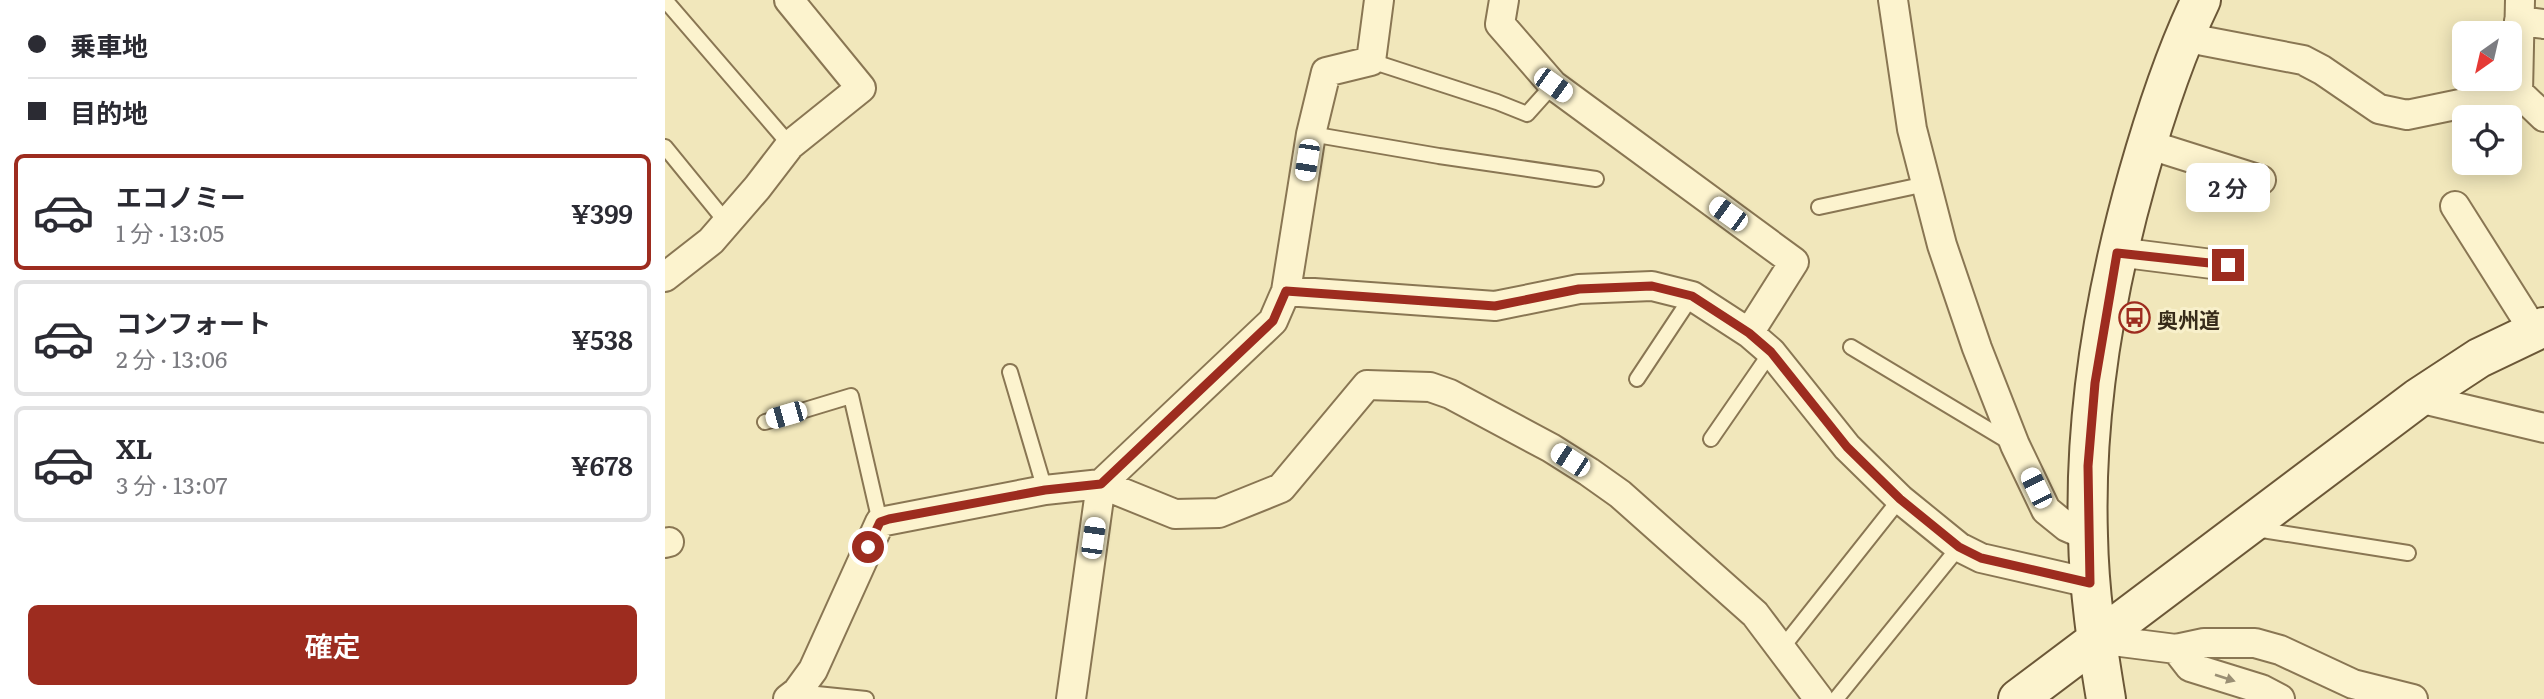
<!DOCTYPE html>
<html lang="ja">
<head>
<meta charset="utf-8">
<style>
	body { margin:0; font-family:Literata,"Noto Sans JP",serif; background:#f2f2f3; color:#2b2b33; height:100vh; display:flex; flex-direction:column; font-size:26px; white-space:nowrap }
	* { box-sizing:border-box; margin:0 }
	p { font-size:23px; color:#7c7c81 }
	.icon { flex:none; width:38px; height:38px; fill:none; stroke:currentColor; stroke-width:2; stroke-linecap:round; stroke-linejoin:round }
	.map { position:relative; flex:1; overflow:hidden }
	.side { display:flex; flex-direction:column; background:#fff; width:665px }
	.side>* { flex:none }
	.banner { display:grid; align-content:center; height:154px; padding:0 28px; background:#fff }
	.needle { width:46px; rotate:214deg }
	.fabs { position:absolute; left:1787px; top:21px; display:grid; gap:14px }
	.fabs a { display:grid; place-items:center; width:70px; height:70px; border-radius:10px; background:#fff; box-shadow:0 4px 18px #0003; font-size:35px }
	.end { position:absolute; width:32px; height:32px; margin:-16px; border:9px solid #9d2c1f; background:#fff; box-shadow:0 0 0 4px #fff }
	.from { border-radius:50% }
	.bubble { position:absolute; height:49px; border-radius:10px; background:#fff; box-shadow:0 4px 18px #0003; font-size:23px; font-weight:600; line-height:49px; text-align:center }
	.car { position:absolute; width:21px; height:42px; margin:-21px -10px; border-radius:9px; box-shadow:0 0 5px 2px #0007; background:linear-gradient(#fff 24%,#345 0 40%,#fff 0 76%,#345 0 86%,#fff 0) }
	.banner b { display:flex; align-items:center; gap:24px; height:66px; font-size:26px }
	.banner b+b { border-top:2px solid #e1e1e2 }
	.banner i { width:18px; height:18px; background:#2b2b33 }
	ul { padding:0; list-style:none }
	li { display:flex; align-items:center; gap:21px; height:116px; margin:0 14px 10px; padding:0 14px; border:4px solid #e1e1e2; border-radius:10px }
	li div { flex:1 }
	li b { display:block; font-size:26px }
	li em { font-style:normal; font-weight:600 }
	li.selected { border-color:#9d2c1f }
	li>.icon { width:63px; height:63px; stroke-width:1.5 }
	.button { display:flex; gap:14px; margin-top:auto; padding:14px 28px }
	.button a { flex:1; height:80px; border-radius:10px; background:#9d2c1f; color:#fff; font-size:28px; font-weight:600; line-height:80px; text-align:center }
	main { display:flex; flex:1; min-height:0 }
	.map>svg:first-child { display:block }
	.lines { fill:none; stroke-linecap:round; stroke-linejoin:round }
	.lane-casing { stroke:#897653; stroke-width:18 }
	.street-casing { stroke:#897653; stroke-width:32 }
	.secondary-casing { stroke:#6b5737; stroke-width:42 }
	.lane { stroke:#fcf3ce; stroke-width:14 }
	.street { stroke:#fcf3ce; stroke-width:28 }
	.secondary { stroke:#fcf3ce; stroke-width:38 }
	.oneway { fill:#9a8f74 }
	.route { stroke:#9d2c1f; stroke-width:9 }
	.labels { text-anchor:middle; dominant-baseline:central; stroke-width:6; stroke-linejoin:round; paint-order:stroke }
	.poi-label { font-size:21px; font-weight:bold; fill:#372b1a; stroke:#f8f0cb; text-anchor:start }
</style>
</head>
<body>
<main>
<section class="side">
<div class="banner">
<b><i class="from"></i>乗車地</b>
<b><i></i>目的地</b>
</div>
<ul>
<li class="selected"><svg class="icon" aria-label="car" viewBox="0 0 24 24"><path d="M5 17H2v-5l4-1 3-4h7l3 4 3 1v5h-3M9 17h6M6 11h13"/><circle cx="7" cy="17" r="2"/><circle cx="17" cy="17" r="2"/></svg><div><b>エコノミー</b><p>1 分 · 13:05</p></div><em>¥399</em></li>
<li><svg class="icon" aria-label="car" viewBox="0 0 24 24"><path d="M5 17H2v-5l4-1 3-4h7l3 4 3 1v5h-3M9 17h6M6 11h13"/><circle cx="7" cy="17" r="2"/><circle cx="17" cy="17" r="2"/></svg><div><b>コンフォート</b><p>2 分 · 13:06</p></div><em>¥538</em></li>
<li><svg class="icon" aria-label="car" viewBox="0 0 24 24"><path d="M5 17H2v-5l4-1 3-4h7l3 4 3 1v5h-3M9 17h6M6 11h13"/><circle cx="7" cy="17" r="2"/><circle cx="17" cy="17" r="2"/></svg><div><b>XL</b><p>3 分 · 13:07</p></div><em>¥678</em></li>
</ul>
<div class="button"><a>確定</a></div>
</section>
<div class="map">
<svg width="1879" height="699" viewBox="0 0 1879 699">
	<rect width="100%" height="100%" fill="#f1e7bb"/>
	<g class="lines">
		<defs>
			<path id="lane" d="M0,0L125,145
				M706,61L832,102L862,114L888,85
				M646,134L774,156L931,179
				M0,147L62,223
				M1154,207L1261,184
				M1186,347L1346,443
				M345,372L380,490
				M972,379L1027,296
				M100,422L186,396L215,522
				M1046,439L1106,352
				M1591,529L1743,553
				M1117,648L1235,499
				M132,692L201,699
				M1171,699L1294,547"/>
			<path id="street" d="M839,0L835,24L888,85L1129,262L1084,333
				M1228,0L1247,129L1277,245L1312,348L1350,445L1381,510L1402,527L1423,536
				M1854,21L1879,24
				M1518,37L1638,60L1657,70L1714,109L1742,115L1853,92L1879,117
				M1853,92L1855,0
				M1482,144L1596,180
				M1790,206L1869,331
				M1452,252L1563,266
				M0,277L46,241L92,188L125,145L196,88L124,0
				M621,291L830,306L914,289L987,286L1027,296L1084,333L1106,352L1182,447L1235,499L1294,547L1316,558L1425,583
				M1753,398L1879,428
				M0,543L4,542
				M1432,639L1511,649L1539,643H1590L1615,650L1688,684L1748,699
				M1511,649L1525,667L1596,689L1615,699
				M123,699L132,692L148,670L215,522L380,490L436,484L608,321L621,291L646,134L661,72L706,61L714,0
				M406,699L436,484L510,514L554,513L616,488L702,385L765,387L785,394L886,448L924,472L955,494L1090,614L1154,699"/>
			<path id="secondary" d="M1353,699L1753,398L1814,358L1879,327
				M1441,699C1432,645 1424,591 1423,536C1419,413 1440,292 1473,175C1490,115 1509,56 1536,0"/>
		</defs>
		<use href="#lane" class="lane-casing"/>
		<use href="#street" class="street-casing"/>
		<use href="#secondary" class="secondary-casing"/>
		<use href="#lane" class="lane"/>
		<use href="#street" class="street"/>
		<use href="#secondary" class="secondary"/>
	</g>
	<defs><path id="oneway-solid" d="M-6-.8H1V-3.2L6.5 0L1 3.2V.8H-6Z" transform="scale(1.75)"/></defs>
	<use class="oneway" href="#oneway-solid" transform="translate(1560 678) rotate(18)"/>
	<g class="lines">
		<path class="route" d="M203,547L215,522L224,519L380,490L436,484L608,321L621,291L830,306L914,289L987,286L1027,296L1084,333L1106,352L1182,447L1235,499L1294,547L1316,558L1425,583L1423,466L1430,383L1452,253L1563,265"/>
	</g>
	<defs>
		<symbol id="bus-ring" viewBox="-11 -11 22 22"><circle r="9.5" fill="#f8f0cb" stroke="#9d2c1f" stroke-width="1.5"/><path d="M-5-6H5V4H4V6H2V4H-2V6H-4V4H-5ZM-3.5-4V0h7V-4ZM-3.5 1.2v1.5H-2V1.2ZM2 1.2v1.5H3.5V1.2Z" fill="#9d2c1f"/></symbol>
	</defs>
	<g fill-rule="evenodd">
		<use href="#bus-ring" x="1452" y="300" width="35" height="35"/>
	</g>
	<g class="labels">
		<g class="poi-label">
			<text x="1492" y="318">奥州道</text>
		</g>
	</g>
</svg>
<div class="fabs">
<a><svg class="needle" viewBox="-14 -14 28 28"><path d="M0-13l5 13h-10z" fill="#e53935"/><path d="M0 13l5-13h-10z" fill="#7c7c81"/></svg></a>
<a><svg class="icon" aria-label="locate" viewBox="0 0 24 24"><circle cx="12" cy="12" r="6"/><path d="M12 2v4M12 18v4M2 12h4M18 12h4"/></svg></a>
</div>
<i class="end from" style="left:203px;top:547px"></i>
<i class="end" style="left:1563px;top:265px"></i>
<div class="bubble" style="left:1521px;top:163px;width:84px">2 分</div>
<i class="car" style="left:888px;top:85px;rotate:126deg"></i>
<i class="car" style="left:642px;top:160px;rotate:189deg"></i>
<i class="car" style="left:1063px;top:214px;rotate:306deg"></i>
<i class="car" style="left:121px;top:415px;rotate:254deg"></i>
<i class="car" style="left:905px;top:460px;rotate:303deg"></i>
<i class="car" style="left:1371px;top:488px;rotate:334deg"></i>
<i class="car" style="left:428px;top:538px;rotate:8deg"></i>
</div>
</main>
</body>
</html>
